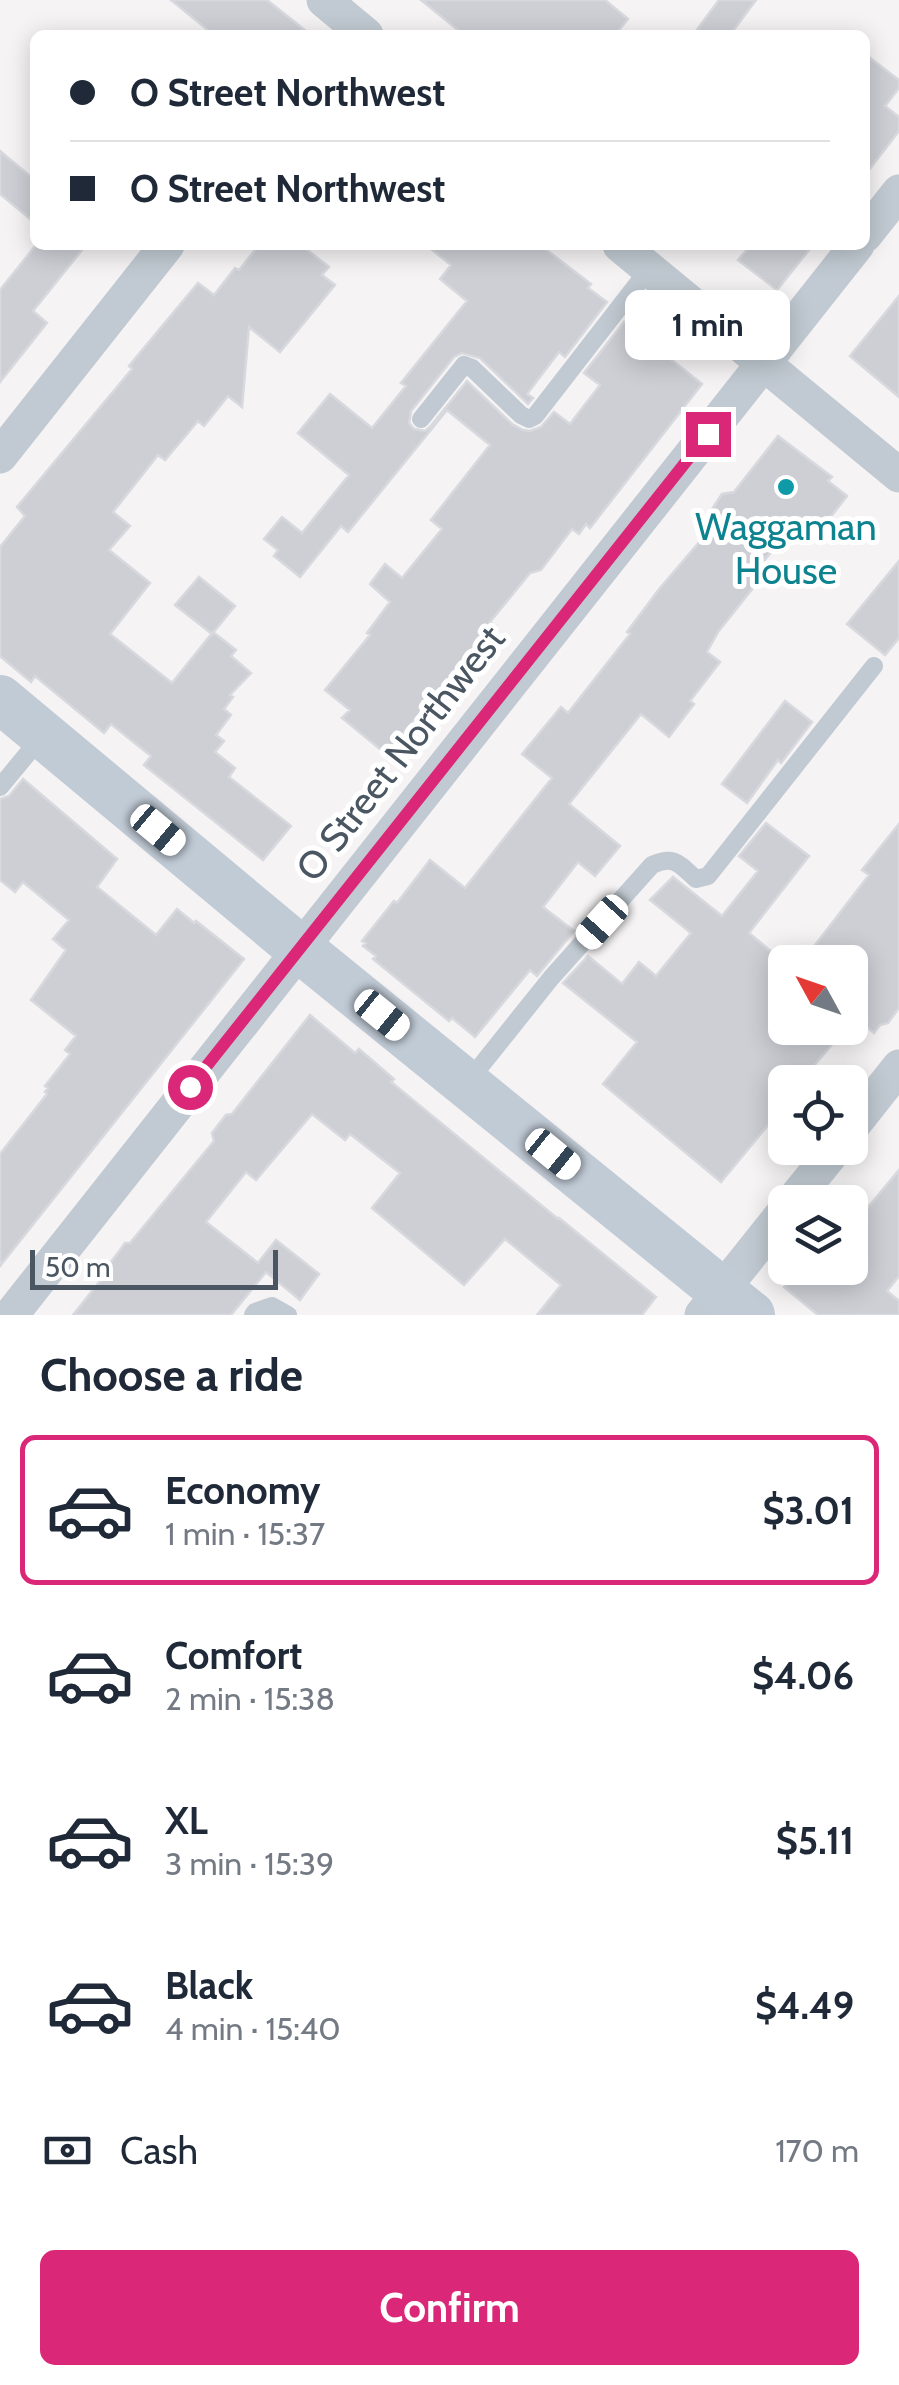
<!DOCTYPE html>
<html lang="en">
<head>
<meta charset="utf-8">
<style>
	body { margin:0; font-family:Cabin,sans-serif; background:#f2f2f3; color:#1f2937; height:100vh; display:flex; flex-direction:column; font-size:38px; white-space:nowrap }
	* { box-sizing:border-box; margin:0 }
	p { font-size:32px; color:#747a83 }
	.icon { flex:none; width:55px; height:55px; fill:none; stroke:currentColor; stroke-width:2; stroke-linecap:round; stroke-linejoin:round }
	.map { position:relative; height:1315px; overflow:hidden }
	.details { display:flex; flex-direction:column; background:#fff; flex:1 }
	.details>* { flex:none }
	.hud { position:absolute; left:30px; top:30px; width:840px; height:220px; border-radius:15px; box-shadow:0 5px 25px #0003; display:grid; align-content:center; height:220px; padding:0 40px; background:#fff }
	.needle { width:65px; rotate:310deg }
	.fabs { position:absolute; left:768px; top:945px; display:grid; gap:20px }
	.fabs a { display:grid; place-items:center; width:100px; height:100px; border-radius:15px; background:#fff; box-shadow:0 5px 25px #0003; font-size:50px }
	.scale { position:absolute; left:30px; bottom:25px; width:248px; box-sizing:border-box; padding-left:10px; border:5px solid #4a5661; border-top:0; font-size:28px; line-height:35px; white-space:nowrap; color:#4a5661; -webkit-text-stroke:8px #fff; paint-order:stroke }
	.end { position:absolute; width:45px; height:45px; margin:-22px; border:12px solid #db2777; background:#fff; box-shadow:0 0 0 5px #fff }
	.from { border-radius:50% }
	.bubble { position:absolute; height:70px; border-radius:15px; background:#fff; box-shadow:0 5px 25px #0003; font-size:32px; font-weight:800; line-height:70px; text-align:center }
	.car { position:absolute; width:30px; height:60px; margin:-30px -15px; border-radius:12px; box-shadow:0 0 8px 2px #0007; background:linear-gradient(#fff 24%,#345 0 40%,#fff 0 76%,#345 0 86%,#fff 0) }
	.hud b { display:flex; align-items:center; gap:35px; height:95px; font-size:38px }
	.hud b+b { border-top:2px solid #e0e1e3 }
	.hud i { width:25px; height:25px; background:#1f2937 }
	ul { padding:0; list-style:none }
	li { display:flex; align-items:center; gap:30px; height:150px; margin:0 20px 15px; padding:0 20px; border:5px solid transparent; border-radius:15px }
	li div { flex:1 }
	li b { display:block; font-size:38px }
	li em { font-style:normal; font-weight:800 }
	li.selected { border-color:#db2777 }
	li>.icon { width:90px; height:90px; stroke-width:1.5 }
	h2 { padding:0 40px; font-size:45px; line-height:120px }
	.pay { display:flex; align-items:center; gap:25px; height:110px; padding:0 40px; font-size:38px }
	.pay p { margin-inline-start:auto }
	.action { display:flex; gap:20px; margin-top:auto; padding:20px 40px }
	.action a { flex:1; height:115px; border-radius:15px; background:#db2777; color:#fff; font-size:40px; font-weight:800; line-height:115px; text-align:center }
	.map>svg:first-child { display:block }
	.building { fill:#cdcfd5; stroke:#d7d9de; stroke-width:2.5 }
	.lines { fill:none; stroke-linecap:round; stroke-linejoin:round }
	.lane { stroke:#c1cad2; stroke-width:18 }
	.street { stroke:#c1cad2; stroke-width:35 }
	.secondary { stroke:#c1cbd6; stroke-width:48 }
	.route { stroke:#db2777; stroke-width:12 }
	.culture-dot { fill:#0f9aa8; stroke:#fff; stroke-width:4 }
	.labels { text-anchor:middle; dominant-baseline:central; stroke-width:10; stroke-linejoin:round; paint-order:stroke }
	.culture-label { font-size:38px; fill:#0d838f; stroke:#fff }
	.street-label { font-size:38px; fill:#4a5661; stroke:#fff }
</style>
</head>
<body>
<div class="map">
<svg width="899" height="1315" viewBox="0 0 899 1315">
	<rect width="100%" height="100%" fill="#f5f3f3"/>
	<path class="building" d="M171,0H267L311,35H214Z
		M421,0H605L628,19L615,35H464Z
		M719,0H756L730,35H693Z
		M865,54L899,80V88L885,106L899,117V131L865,175Z
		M0,151L35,180V223L0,194Z
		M36,245H86L33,311L47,323L0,382V290Z
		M259,245H301L329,267L322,275L335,285L280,352L249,327L242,407L228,396L204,426L198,421L165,460L158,455L113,512L130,526L109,550L150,583L110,634L172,683L213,632L236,650L231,656L251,673L230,695L233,697L224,709L231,715L216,735L224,741L215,752L235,768L229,777L291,826L263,860L144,765L151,756L111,724L104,733L35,676L31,682L0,656V547L25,516L17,507L132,369L129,366L198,283L214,295L235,268L239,270Z
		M426,245H540L591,284L588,288L607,302L565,357L559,352L527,394L533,398L528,404L480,358L462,353L454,357L411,411L409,423L414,429L425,431L430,427L467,381L512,424L523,430L530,431L541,427L554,412L570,424L600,385L584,373L624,322L702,384L590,528L586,524L579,534L572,529L541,570L530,573L490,622L496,626L463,664L466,667L446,691L441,696L437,693L386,754L342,718L350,710L325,690L370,635L367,633L390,602L370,584L385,564L402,578L442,529L431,520L490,445L447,410L348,532L341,526L300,577L274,556L278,550L264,539L282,517L302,533L349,475L298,433L330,394L372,428L406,386L401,383L467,301L440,279L451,265Z
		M751,245H813L777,290L738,260Z
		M899,296V397L850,356Z
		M778,436L832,477L828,481L847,496L819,532L800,517L754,573L761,578L718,632L707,652L720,662L690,701L694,704L669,737L641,714L569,804L620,846L595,876L578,862L543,907L574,931L537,976L530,970L475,1037L452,1018L449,1021L373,959L376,956L363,946L366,943L362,941L394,901L397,903L430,860L465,888L552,778L522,754L561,707L568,713L630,634L627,632L660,588L713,526L712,509L722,494L734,492Z
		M899,561V638L885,655L847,624Z
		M199,577L235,606L212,634L175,605Z
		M785,701L812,722L781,763L778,760L747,803L722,784Z
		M23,779L117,859L97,887L156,935L177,909L194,923L196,921L244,959L0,1266V1154L47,1094L45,1092L48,1088L45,1086L70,1054L65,1050L76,1036L31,1000L66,950L53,939L69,920L23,882L15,892L0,880V799L9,796Z
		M766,823L809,856L749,933L785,963V1028H846L800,1082H785V1101L777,1110L779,1112L721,1182L603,1084L637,1042L563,983L588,956L622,984L639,962L656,976L691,933L650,900L673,877L722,916L758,871L739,856Z
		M899,824V1008L888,1023L880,1025L874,1033L850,1013V962H802L869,875L862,870Z
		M310,1015L355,1053L359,1049L394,1079L391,1082L558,1219L559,1218L656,1297L642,1315H537L561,1285L505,1239L464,1285L372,1208L400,1173L350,1134L345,1140L312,1114L256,1180L246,1172L206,1222L258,1263L276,1240L319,1274L300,1300L266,1272L231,1315H73L104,1276V1271L120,1250L125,1243H130L214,1141L212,1133L226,1115L232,1114Z
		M899,1170V1276L887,1291L899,1301V1315H818L784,1287L800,1268H850V1201L864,1212Z"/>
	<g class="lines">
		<path class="lane" d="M421,419L464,365L472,368L521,415L529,419L535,416L649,269
			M0,787L43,735
			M467,1083L551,978L652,865C675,855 679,864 696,879L708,876L874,666
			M253,1315L255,1312L272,1306L288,1315"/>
		<path class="street" d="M324,0L366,35
			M865,235L899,192
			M620,245L899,475
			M0,456L167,245
			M850,1129L899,1067
			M792,1202L836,1148
			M11,1315L857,245
			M702,1315L785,1211"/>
		<path class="secondary" d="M0,699L300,949L751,1315"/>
	</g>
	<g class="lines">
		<path class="route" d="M190,1087L708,434"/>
	</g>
	<circle class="culture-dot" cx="786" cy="487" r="10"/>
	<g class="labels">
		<g class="culture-label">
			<text x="786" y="526">Waggaman<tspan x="786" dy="44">House</tspan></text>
		</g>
		<g class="street-label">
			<text transform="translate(400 753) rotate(-52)">O Street Northwest</text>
		</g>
	</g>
</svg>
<div class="fabs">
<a><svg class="needle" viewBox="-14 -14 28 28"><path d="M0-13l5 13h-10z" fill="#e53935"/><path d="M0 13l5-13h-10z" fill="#747a83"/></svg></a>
<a><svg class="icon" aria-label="locate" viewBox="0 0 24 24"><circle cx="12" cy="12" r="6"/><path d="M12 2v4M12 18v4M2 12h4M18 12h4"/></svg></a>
<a><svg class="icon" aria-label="layers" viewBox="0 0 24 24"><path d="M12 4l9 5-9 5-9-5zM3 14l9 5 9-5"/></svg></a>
</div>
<div class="scale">50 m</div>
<i class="end from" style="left:190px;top:1087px"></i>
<i class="end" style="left:708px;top:434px"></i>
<div class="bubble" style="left:625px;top:290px;width:165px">1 min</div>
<i class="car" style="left:158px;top:830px;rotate:130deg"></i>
<i class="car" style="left:602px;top:922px;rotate:222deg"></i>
<i class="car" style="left:382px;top:1015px;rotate:129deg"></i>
<i class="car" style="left:553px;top:1154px;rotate:129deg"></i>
<div class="hud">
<b><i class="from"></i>O Street Northwest</b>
<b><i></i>O Street Northwest</b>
</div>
</div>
<section class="details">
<h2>Choose a ride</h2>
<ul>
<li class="selected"><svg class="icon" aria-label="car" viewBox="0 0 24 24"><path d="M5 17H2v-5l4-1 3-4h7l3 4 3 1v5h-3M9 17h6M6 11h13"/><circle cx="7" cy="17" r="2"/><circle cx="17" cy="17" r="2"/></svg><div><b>Economy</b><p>1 min · 15:37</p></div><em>$3.01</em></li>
<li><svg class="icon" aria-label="car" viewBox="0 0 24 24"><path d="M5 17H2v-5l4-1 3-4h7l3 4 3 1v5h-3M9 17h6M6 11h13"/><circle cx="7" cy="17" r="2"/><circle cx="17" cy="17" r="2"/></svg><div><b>Comfort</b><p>2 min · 15:38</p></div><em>$4.06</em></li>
<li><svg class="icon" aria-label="car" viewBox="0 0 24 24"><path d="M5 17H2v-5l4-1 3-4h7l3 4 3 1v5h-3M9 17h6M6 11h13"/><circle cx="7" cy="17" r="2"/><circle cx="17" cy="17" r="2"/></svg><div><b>XL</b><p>3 min · 15:39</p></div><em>$5.11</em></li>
<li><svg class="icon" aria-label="car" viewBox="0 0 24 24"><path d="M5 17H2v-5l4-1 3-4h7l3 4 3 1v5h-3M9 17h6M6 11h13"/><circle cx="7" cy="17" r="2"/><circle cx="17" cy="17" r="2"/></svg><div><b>Black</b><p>4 min · 15:40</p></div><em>$4.49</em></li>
</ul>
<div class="pay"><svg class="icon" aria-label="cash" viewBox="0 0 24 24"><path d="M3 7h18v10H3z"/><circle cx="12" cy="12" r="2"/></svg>Cash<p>170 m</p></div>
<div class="action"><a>Confirm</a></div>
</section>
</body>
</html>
